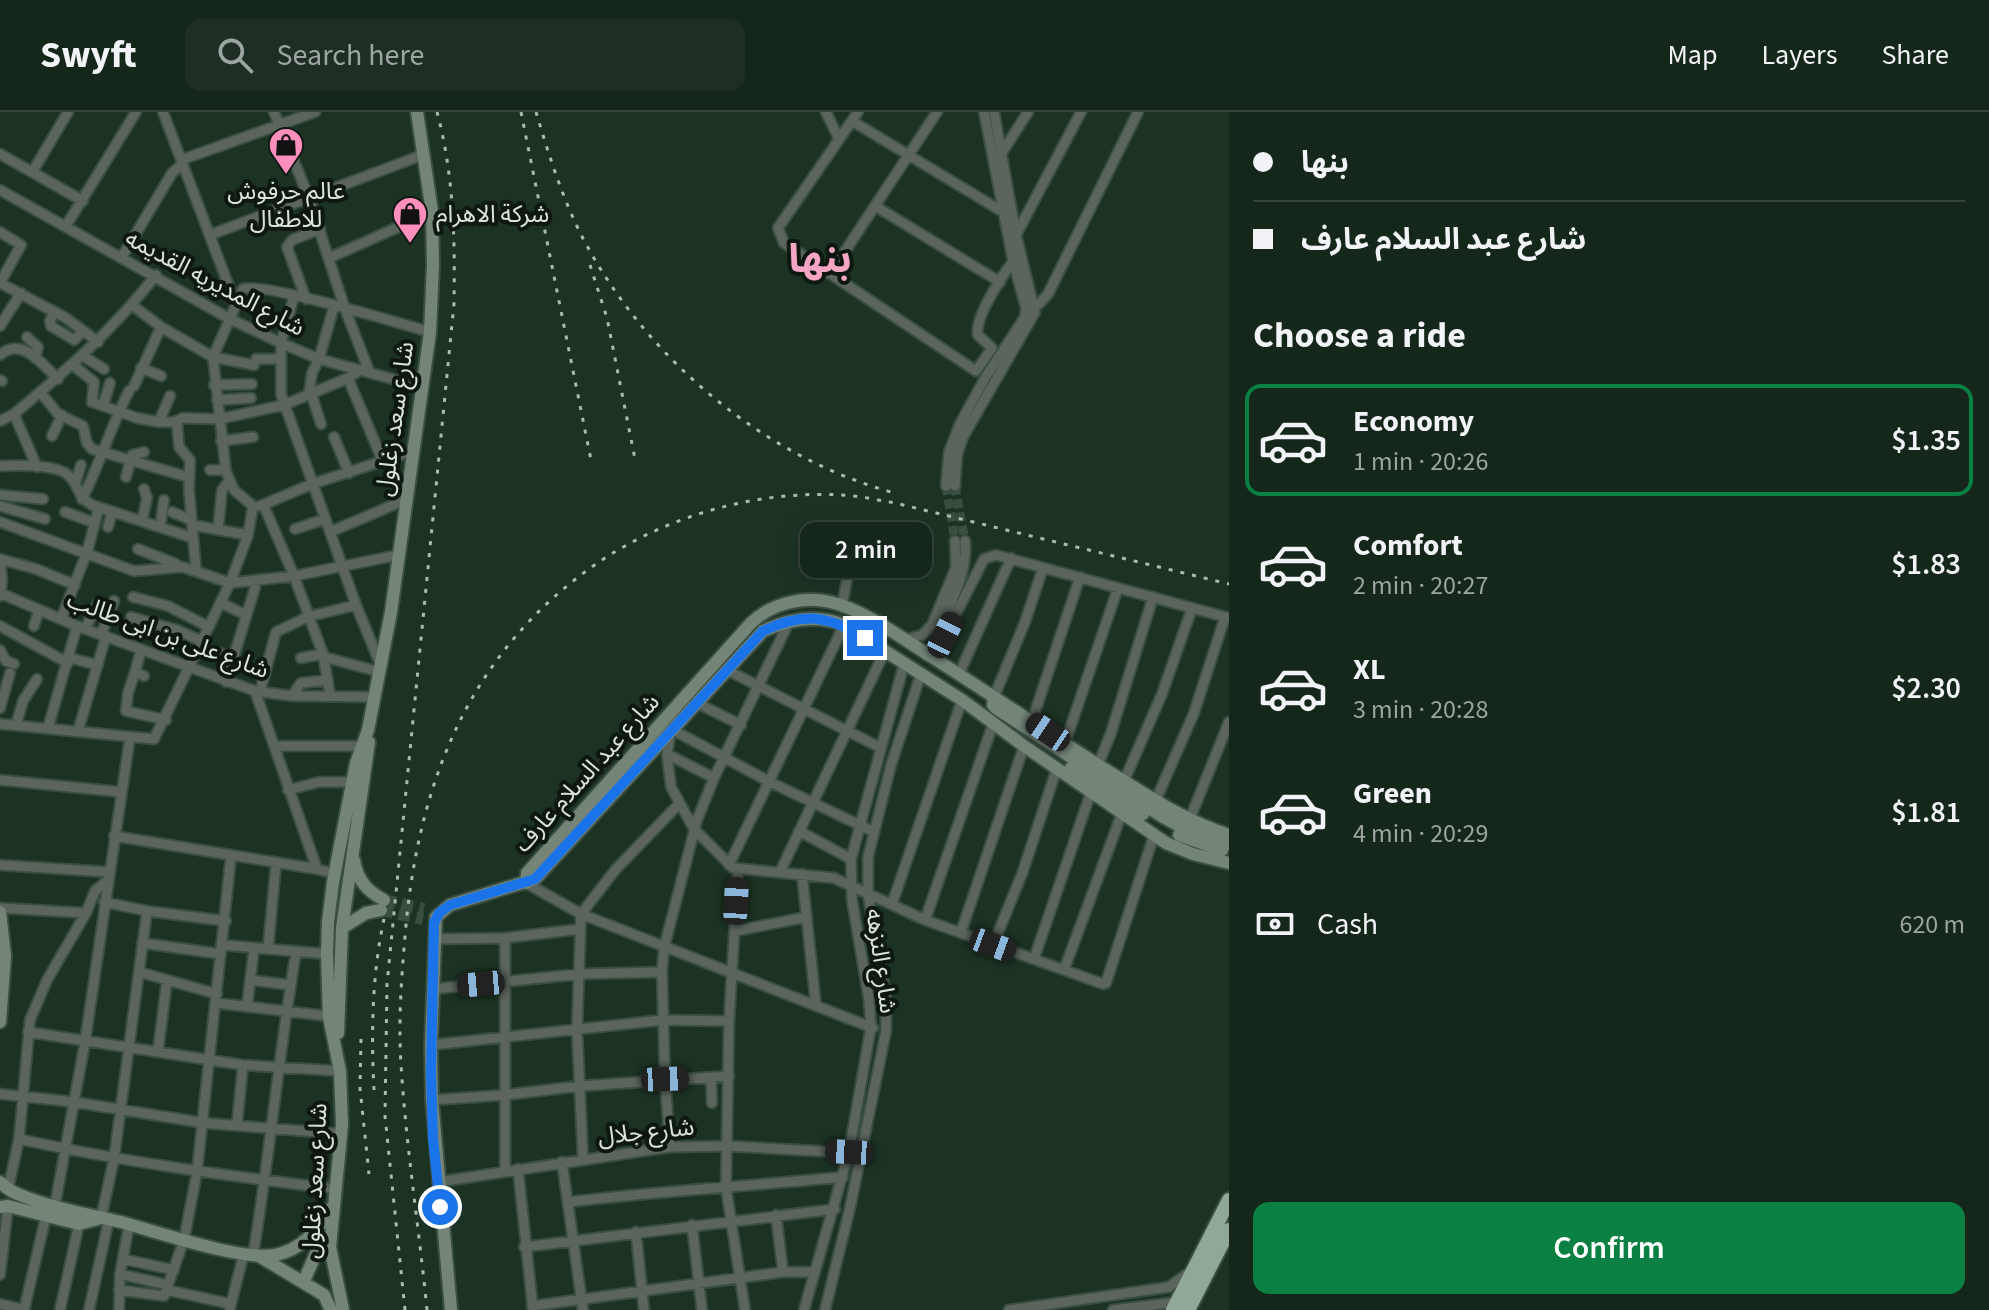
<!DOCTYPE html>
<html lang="en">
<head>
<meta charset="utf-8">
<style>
	body { margin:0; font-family:"Source Sans 3","Noto Sans Arabic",sans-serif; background:#1e2e24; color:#f1f3f6; height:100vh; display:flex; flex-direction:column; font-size:30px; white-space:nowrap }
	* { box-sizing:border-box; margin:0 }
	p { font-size:26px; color:#9da5a3 }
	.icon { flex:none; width:44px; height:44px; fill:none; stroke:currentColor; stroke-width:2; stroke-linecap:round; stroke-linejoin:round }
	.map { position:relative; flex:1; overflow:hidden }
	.panel { display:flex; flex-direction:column; background:#15261b; width:760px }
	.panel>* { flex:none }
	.hud { display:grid; align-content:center; height:176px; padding:0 24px; background:#15261b }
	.end { position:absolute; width:36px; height:36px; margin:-18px; border:10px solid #1a73e8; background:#fff; box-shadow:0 0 0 4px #fff }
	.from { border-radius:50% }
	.bubble { position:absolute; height:56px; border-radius:16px; background:#15261b; box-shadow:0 4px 20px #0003,0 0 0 2px #34433a; font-size:26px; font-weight:600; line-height:56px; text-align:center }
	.car { position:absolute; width:24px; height:48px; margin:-24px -12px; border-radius:10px; box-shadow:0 0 6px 2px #0007; background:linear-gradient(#222 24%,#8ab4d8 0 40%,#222 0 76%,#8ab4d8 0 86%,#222 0) }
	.hud b { display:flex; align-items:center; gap:28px; height:76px; font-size:30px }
	.hud b+b { border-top:2px solid #34433a }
	.hud i { width:20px; height:20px; background:#f1f3f6 }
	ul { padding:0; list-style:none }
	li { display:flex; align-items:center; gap:24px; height:112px; margin:0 16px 12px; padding:0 8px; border:4px solid transparent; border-radius:16px }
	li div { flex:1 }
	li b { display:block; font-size:30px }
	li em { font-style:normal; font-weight:600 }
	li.selected { border-color:#0b8043 }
	li>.icon { width:72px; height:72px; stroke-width:1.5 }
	h2 { padding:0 24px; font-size:36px; line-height:96px }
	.pay { display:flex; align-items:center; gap:20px; height:88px; padding:0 24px; font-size:30px }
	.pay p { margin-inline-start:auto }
	.button { display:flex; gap:16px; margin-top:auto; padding:16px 24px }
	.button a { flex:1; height:92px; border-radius:16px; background:#0b8043; color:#fff; font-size:32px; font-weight:600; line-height:92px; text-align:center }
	header { display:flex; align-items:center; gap:48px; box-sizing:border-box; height:112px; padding:0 40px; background:#15261b; border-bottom:2px solid #34433a }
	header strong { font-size:38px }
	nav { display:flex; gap:44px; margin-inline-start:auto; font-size:28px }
	.search { width:560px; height:72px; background:#1e2e24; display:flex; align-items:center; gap:20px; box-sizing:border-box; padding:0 28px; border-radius:16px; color:#9da5a3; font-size:30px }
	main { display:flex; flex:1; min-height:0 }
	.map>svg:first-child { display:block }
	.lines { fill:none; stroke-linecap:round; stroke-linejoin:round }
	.minor-tunnel { stroke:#384e3f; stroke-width:9; stroke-dasharray:9 4.5; stroke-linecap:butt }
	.secondary-tunnel { stroke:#384e3f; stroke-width:12; stroke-dasharray:12 6; stroke-linecap:butt }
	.minor-casing { stroke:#3a4f41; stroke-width:13 }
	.secondary-casing { stroke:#3a4f41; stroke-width:16 }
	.trunk-casing { stroke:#3a4f41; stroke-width:18 }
	.minor { stroke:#5b655d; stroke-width:9 }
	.secondary { stroke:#748578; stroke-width:12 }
	.trunk { stroke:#90a896; stroke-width:14 }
	.rail { stroke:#abbbaf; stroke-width:3; stroke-dasharray:4 8; stroke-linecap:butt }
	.route { stroke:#1a73e8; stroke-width:10 }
	.labels { text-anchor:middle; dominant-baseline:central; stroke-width:8; stroke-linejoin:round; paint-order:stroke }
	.poi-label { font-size:24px; fill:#d7e5da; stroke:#0e1811 }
	.street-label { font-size:24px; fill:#d7e5da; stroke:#0e1811 }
	.town-label { font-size:40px; font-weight:bold; fill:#f5a6c4; stroke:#0e1811 }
</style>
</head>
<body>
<header>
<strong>Swyft</strong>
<div class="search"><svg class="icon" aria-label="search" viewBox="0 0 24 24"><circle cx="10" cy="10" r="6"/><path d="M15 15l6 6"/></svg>Search here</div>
<nav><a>Map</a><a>Layers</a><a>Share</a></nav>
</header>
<main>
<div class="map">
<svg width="1229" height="1198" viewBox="0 0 1229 1198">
	<rect width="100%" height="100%" fill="#1c3324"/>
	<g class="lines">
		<path class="minor-tunnel" d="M946,374L955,429
			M955,374L965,429"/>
		<path class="secondary-tunnel" d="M384,788L424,797
			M381,798L423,807"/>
		<defs>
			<path id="minor" d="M163,0L236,193
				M274,0L309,86L345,197L369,259
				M826,0L839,27
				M858,0L778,116L784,131L976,259L992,236L978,223C974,204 1007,156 1020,141
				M984,0L1013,149L1026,196
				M852,9L1003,100
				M0,42L83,89
				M1001,42L1028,0
				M181,48L315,0
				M33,59L68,0
				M0,78L230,207L281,231L319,247L422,275
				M875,94L1000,170
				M66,114L136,0
				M0,120L21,133L0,171
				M210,123L425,42
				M1016,123L1081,0
				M122,145L172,61L182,52
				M329,146L432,100
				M830,162L937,0
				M0,171L66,206L98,230
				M294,184L281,231V282L356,493L381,554
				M306,187L287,135L292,128L320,117
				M132,193L161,215L213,245L254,253
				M1026,196L1039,192L1048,182L1138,0
				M54,200L50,209L51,214L74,228L83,219
				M0,214L21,181
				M27,225L38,235L35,246
				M0,243C22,224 42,252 58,267
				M83,244L104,257
				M256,247H280
				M73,253L94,270L92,290L137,306L159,310H174L183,306L219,307L284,293L348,266L362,257
				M141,256L161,264
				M348,266L383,350
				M0,268L2,269
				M214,273L252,272
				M134,274L161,215
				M41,281L58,302L83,314L87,331L92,337L188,365
				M311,281L321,312
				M309,282L312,261L319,247L334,194
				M217,288L251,286
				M103,294L110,271
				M14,302L37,355
				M0,309L14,302C68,257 113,218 156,163
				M177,309L179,335L190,348L189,378L196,458
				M159,310L170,284
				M52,324L62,303
				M334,325L349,361
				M221,329L253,325
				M0,354C16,353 58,352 69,364C81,375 75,383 92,393L193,426
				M210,358H225
				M126,365L132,343L144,340
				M75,372L81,353
				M946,374L949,340L960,312L985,266L1025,205L1026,196
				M955,374L957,343L963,325L1035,200L1016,123L994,0
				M0,383L43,387
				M82,387C100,352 111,314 129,279
				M0,394L45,407
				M253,394L234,378L226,360L213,245L243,177C260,169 402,212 430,220
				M260,394L312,372L413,339
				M264,394L294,464L323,542L330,583
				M65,400L95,411
				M172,400L191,408
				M142,409L147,386L144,377
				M0,410L134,459L183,455L230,471L294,464L398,443
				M192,413L248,423
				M108,415L112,400
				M160,415L164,388
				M295,417L325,407
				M218,418L222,378L229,369
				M330,420L405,388
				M138,437L176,452
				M0,447L36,457L75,473
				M0,448L2,468L0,484
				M0,481L77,514L255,579L292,584L376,585
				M133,485L168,494L209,515
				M221,491L246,503
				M842,494L855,425
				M131,505L177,518L201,529
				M61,507L87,440L99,395
				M0,514L68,551
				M34,514L39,498
				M85,517L98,491
				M101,523L114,489
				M905,528L922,523L932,513L956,455L955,429
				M936,530L945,523L984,447L996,443L1229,506
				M199,534L233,546
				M0,538L6,549L14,552
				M141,538L135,560L144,564
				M324,545L380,560
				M70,546L98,553
				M301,546L323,542
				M934,547C937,505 969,472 965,429
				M727,558L881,636
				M135,560L128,581L126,599L166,608
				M959,562L1011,446
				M226,570L257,469
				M255,579L317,757
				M260,580L276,520L307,505L356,493
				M292,584L301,571L328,568
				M994,585L1025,510L1043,456
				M697,591L741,613
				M0,596L10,561
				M1032,609L1080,465
				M0,612L154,627L230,471L248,423L253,394
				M16,613L23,589L37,567
				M48,616L77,514
				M673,618L770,670L874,720
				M78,619L106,524
				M670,622L667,642L671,675L694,717L733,756L834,766L925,808L1103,872L1106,871L1154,723
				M1065,631L1118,476
				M274,634H366
				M667,642L714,666
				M1098,653L1111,621L1153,485
				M0,668L121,680
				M1124,669L1162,582L1192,496
				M288,678L319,670H353
				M1155,690L1194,601L1225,505
				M1189,709L1229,610
				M799,719L851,747
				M114,724L317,757L335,762
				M0,753L109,760
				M729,753L844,513
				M738,758L729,909L726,1076L745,1198
				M780,760L885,539
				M802,762L816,894
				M526,771L581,802L873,916
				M104,790L147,799L226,809
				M892,792L962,588
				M0,796L86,801
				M925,808L993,612
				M735,819L807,805
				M961,820L1024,634
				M434,827L505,826L580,817
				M142,831L221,842
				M223,833L327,842
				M993,833L1022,762L1057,656
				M268,837L276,752
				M1034,847L1091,680
				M1064,858L1122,701
				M139,860L217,882
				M250,868L290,873
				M433,877L580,862L662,860
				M217,891L335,905
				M247,895L254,836
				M28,920L243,953L340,959
				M431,933L663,908L729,909
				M158,939L167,868
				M711,966L712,991
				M0,982L74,990L204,1011L342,1022
				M432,988L505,983L580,974L729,964
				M237,1012L243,953
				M19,1027C124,1050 229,1064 336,1077
				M670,1035L665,967L662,860L664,836L697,708L714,666L789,510
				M583,1047L577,918L581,802L616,757L679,692
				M562,1050L583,1198
				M518,1057L533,1198
				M505,1059V826
				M438,1070L670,1035L728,1034L853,1041
				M8,1077L19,1027L30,908L47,868L86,801L95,779L108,768
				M568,1090C659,1079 751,1074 843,1065
				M55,1093L85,930L130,625
				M776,1103L783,1160
				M101,1106L114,1047L147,799
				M692,1113L702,1198
				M636,1120L644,1198
				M524,1135L835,1097
				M253,1143C270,1042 279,940 296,840
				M123,1147L174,1158
				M120,1162L168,1173
				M0,1163L8,1094
				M119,1178L164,1184L184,1128L197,1060L231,744
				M167,1178L231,1192
				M0,1192L25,1198
				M532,1194L783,1160H815
				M230,1196L244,1141
				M24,1198L46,1104
				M60,1198L79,1112
				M89,1198L109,1107
				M119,1198L120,1162L129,1113
				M804,1198L849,1040L871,915L869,888L852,788L851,747L904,552
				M825,1198L850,1096L886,919V886L868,782V745L891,653L921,562
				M1009,1198L1169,1175L1187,1162
				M1113,1198L1178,1190"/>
			<path id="secondary" d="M994,585L993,593L997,597L1163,705L1189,719L1229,732
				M1071,656L1143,702
				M1179,723L1222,738
				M354,748C357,768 367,779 384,788
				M526,771L527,761L751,511C772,491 803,484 830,490C863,497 903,527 932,545C990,582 1048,621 1106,658C1149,684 1180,707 1229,723
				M0,800L5,844L0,910
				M342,816L366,801L381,798
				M338,921L342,816L369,630
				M0,1070C6,1076 12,1080 20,1083C52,1096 87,1102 121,1110C157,1120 242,1149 275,1143C300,1138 319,1119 330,1097
				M0,1095L8,1094L79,1112L101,1106
				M259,1144L324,1183L331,1198
				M304,1169L317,1139L330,1135
				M343,1198L330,1135L342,1013L340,959L329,905L327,842L328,810L333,770L356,651L368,618L391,500L430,220L433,153L432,100L417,0
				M451,1198L432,988L431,933L436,805L450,793L535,767L763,519C789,507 817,502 844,513L962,588L1024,634L1166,731L1193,742L1229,751"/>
			<path id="trunk" d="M1173,1198L1229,1088
				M1188,1198L1229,1118"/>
		</defs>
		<use href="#minor" class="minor-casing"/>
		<use href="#secondary" class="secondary-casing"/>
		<use href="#trunk" class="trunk-casing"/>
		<use href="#minor" class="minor"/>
		<use href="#secondary" class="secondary"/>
		<use href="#trunk" class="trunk"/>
		<path class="rail" d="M521,0L592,353
			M536,0C550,47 566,98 591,141C656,255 770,348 898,382
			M590,153L607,206L635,347
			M361,927L360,976L369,1062
			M374,978C371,922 372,862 384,807
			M405,1198L385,1004L387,872L454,192C455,128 454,63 437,0
			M427,1198C419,1116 406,1034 401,952C398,905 402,859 406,813C420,666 471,539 596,452C666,404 756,378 842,383C860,384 878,388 895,391L1229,472"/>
	</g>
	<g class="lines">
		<path class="route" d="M440,1095L433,1026L431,960L434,811L439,801L450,793L535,767L763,519C803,500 828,503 865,526"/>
	</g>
	<defs>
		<symbol id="shop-pin" viewBox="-11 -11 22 30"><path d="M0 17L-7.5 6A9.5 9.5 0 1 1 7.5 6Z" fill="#fe8ebb" stroke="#0e1811"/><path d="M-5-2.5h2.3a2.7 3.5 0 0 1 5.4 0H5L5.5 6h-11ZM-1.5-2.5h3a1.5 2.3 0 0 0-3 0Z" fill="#111"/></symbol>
	</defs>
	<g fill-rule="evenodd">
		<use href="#shop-pin" x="266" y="13" width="40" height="54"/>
		<use href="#shop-pin" x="390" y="82" width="40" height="54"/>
	</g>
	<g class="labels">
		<g class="poi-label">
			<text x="286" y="79">عالم حرفوش<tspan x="286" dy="28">للاطفال</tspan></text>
			<text x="436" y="102" text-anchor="start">شركة الاهرام</text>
		</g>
		<g class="street-label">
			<text transform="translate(215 171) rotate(28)">شارع المديريه القديمه</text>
			<text transform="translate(395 307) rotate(-82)">شارع سعد زغلول</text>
			<text transform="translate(168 523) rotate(20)">شارع على بن ابى طالب</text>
			<text transform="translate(587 661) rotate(-48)">شارع عبد السلام عارف</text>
			<text transform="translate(881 849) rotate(82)">شارع النزهه</text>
			<text transform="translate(646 1020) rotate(-6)">شارع جلال</text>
			<text transform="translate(315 1069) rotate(-87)">شارع سعد زغلول</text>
		</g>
		<g class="town-label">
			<text x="820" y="147">بنها</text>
		</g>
	</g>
</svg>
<i class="end from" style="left:440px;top:1095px"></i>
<i class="end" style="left:865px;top:526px"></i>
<div class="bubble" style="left:800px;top:410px;width:132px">2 min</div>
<i class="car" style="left:945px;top:523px;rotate:26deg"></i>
<i class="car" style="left:1048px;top:620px;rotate:304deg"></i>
<i class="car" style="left:736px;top:789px;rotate:3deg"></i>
<i class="car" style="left:993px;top:833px;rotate:110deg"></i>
<i class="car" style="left:481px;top:872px;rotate:265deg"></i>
<i class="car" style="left:665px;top:967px;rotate:88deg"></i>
<i class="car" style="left:849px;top:1040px;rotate:273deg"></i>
</div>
<section class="panel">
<div class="hud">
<b><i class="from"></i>بنها</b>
<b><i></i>شارع عبد السلام عارف</b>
</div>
<h2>Choose a ride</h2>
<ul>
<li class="selected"><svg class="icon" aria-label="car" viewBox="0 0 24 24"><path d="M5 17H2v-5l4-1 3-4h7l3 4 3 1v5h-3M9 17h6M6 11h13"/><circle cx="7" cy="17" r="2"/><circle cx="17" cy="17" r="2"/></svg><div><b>Economy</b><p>1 min · 20:26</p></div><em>$1.35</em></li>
<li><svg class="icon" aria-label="car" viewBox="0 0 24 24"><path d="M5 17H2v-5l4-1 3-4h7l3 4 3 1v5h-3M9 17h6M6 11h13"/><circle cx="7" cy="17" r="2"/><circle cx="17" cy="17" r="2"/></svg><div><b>Comfort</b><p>2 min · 20:27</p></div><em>$1.83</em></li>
<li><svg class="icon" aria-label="car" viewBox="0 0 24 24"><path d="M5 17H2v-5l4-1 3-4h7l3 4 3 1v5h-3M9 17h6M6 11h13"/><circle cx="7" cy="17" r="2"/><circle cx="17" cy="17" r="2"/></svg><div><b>XL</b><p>3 min · 20:28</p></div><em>$2.30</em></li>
<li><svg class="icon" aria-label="car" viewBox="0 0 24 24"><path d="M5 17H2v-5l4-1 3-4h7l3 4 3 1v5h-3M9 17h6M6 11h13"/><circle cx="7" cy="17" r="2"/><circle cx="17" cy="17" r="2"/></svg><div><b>Green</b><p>4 min · 20:29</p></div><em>$1.81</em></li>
</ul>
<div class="pay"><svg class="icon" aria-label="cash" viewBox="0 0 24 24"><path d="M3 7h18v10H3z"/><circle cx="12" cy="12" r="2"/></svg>Cash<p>620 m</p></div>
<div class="button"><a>Confirm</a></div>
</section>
</main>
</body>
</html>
